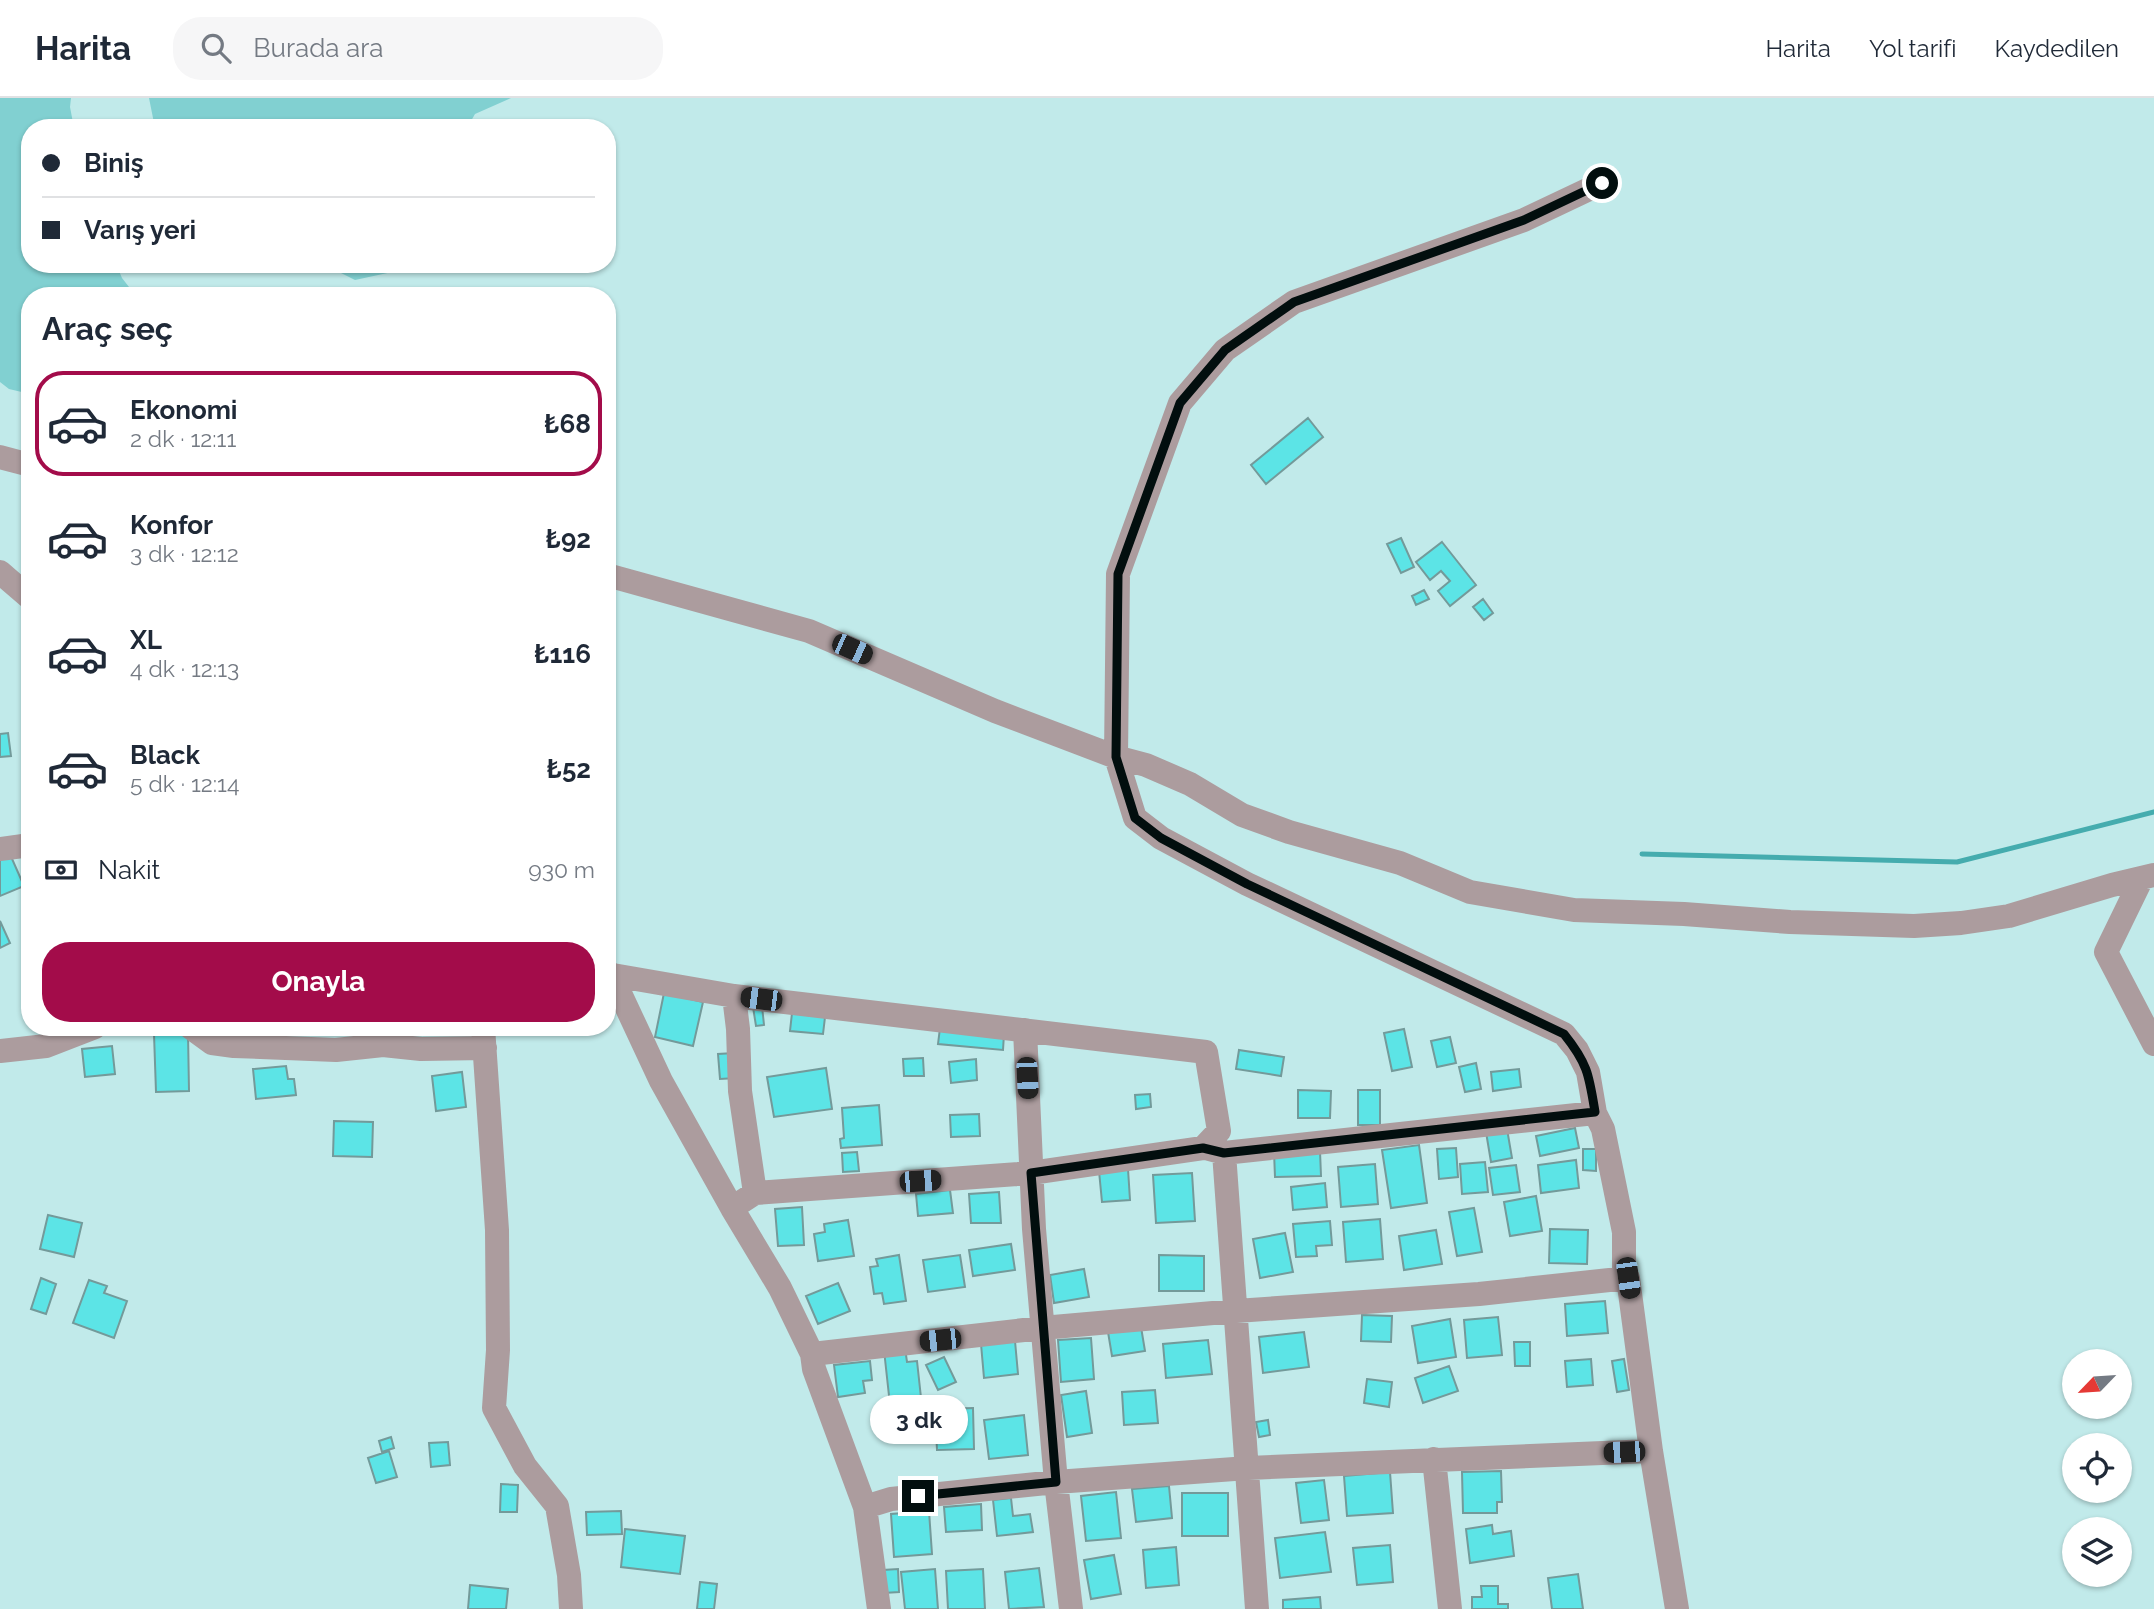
<!DOCTYPE html>
<html lang="tr">
<head>
<meta charset="utf-8">
<style>
	body { margin:0; font-family:Raleway,sans-serif; background:#f6f6f7; color:#1f2937; height:100vh; display:flex; flex-direction:column; font-size:26px; white-space:nowrap }
	* { box-sizing:border-box; margin:0 }
	p { font-size:23px; color:#747a83 }
	.icon { flex:none; width:38px; height:38px; fill:none; stroke:currentColor; stroke-width:2; stroke-linecap:round; stroke-linejoin:round }
	.map { position:relative; flex:1; overflow:hidden }
	.panel { position:absolute; left:21px; top:189px; width:595px; height:749px; display:flex; flex-direction:column; background:#fff; border-radius:28px; box-shadow:0 2px 5px #0004 }
	.panel>* { flex:none }
	.banner { position:absolute; left:21px; top:21px; width:595px; height:154px; border-radius:28px; box-shadow:0 2px 5px #0004; display:grid; align-content:center; height:154px; padding:0 21px; background:#fff }
	.needle { width:46px; rotate:245deg }
	.fabs { position:absolute; left:2062px; top:1251px; display:grid; gap:14px }
	.fabs a { display:grid; place-items:center; width:70px; height:70px; border-radius:50%; background:#fff; box-shadow:0 2px 5px #0004; font-size:35px }
	.end { position:absolute; width:32px; height:32px; margin:-16px; border:9px solid #020e0e; background:#fff; box-shadow:0 0 0 4px #fff }
	.from { border-radius:50% }
	.bubble { position:absolute; height:49px; border-radius:24px; background:#fff; box-shadow:0 2px 5px #0004; font-size:23px; font-weight:700; line-height:49px; text-align:center }
	.car { position:absolute; width:21px; height:42px; margin:-21px -10px; border-radius:9px; box-shadow:0 0 5px 2px #0007; background:linear-gradient(#222 24%,#8ab4d8 0 40%,#222 0 76%,#8ab4d8 0 86%,#222 0) }
	.banner b { display:flex; align-items:center; gap:24px; height:66px; font-size:26px }
	.banner b+b { border-top:2px solid #e0e1e3 }
	.banner i { width:18px; height:18px; background:#1f2937 }
	ul { padding:0; list-style:none }
	li { display:flex; align-items:center; gap:21px; height:105px; margin:0 14px 10px; padding:0 7px; border:4px solid transparent; border-radius:28px }
	li div { flex:1 }
	li b { display:block; font-size:26px }
	li em { font-style:normal; font-weight:700 }
	li.on { border-color:#a30c4a }
	li>.icon { width:63px; height:63px; stroke-width:1.5 }
	h2 { padding:0 21px; font-size:32px; line-height:84px }
	.pay { display:flex; align-items:center; gap:18px; height:77px; padding:0 21px; font-size:26px }
	.pay p { margin-inline-start:auto }
	.cta { display:flex; gap:14px; margin-top:auto; padding:14px 21px }
	.cta a { flex:1; height:80px; border-radius:28px; background:#a30c4a; color:#fff; font-size:28px; font-weight:700; line-height:80px; text-align:center }
	header { display:flex; align-items:center; gap:42px; box-sizing:border-box; height:98px; padding:0 35px; background:#fff; border-bottom:2px solid #e0e1e3 }
	header strong { font-size:33px }
	nav { display:flex; gap:38px; margin-inline-start:auto; font-size:24px }
	.search { width:490px; height:63px; background:#f6f6f7; display:flex; align-items:center; gap:18px; box-sizing:border-box; padding:0 24px; border-radius:28px; color:#747a83; font-size:26px }
	.map>svg:first-child { display:block }
	.green { fill:#81d0d1 }
	.lines { fill:none; stroke-linecap:round; stroke-linejoin:round }
	.stream { stroke:#45acae; stroke-width:5 }
	.building { fill:#5ce4e6; stroke:#739a9a; stroke-width:2 }
	.minor { stroke:#ac9c9e; stroke-width:24 }
	.route { stroke:#020e0e; stroke-width:9 }
</style>
</head>
<body>
<header>
<strong>Harita</strong>
<div class="search"><svg class="icon" aria-label="search" viewBox="0 0 24 24"><circle cx="10" cy="10" r="6"/><path d="M15 15l6 6"/></svg>Burada ara</div>
<nav><a>Harita</a><a>Yol tarifi</a><a>Kaydedilen</a></nav>
</header>
<div class="map">
<svg width="2154" height="1511" viewBox="0 0 2154 1511">
	<rect width="100%" height="100%" fill="#c1eaea"/>
	<path class="green" d="M0,0H71L70,9L74,30H30V166H116L122,180L136,198H30V296L9,291L0,284Z
		M149,0H511L475,16L467,30H155Z
		M323,166H450L406,171L355,182Z"/>
	<g class="lines">
		<path class="stream" d="M1642,756L1957,764L2154,714"/>
	</g>
	<path class="building" d="M1308,320L1323,339L1266,386L1251,367Z
		M1401,440L1414,469L1401,475L1387,446Z
		M1442,444L1476,487L1450,508L1438,493L1450,483L1441,473L1430,482L1416,464Z
		M1424,492L1429,501L1416,507L1412,498Z
		M1483,501L1493,515L1484,522L1473,509Z
		M8,635L11,658L0,659V636Z
		M9,754L24,788L0,798V758Z
		M0,823L10,845L0,850Z
		M664,895L703,904L693,948L655,939Z
		M762,908L764,927L756,928L753,909Z
		M792,915L825,919L823,936L790,933Z
		M259,929H297L296,936Z
		M940,930L1004,936L1003,952L938,946Z
		M1404,931L1412,969L1392,973L1384,935Z
		M188,935L189,993L156,994L154,936Z
		M1450,939L1456,965L1437,969L1431,943Z
		M112,948L115,976L85,979L82,951Z
		M1239,952L1284,959L1281,978L1236,971Z
		M734,955L736,980L720,981L718,956Z
		M923,960L924,978H904L903,961Z
		M976,961L977,982L951,985L949,964Z
		M1476,965L1481,991L1465,994L1459,969Z
		M286,968L288,981H294L296,997L256,1001L253,971Z
		M826,970L832,1011L774,1019L767,979Z
		M1519,971L1521,989L1493,993L1491,974Z
		M462,974L466,1009L436,1013L432,978Z
		M1298,992L1331,993L1330,1020H1298Z
		M1358,992H1380V1027H1358Z
		M1150,996L1151,1009L1136,1011L1135,997Z
		M879,1007L882,1047L841,1050L840,1041L844,1040L842,1010Z
		M979,1016L980,1038L951,1039L950,1017Z
		M334,1023L373,1024L372,1059L333,1058Z
		M1575,1030L1579,1050L1540,1058L1536,1038Z
		M1507,1031L1512,1060L1491,1064L1486,1034Z
		M1419,1047L1427,1105L1391,1110L1382,1052Z
		M1456,1050L1458,1079L1439,1081L1437,1051Z
		M1583,1051H1596V1073L1583,1072Z
		M1320,1053L1321,1078L1275,1079L1274,1054Z
		M857,1054L859,1073L843,1074L842,1055Z
		M1576,1062L1579,1090L1541,1095L1538,1067Z
		M1485,1064L1488,1094L1462,1096L1460,1066Z
		M1375,1066L1378,1106L1341,1109L1338,1069Z
		M1516,1067L1520,1094L1493,1097L1489,1070Z
		M1128,1071L1130,1102L1102,1104L1099,1073Z
		M1192,1075L1195,1123L1156,1125L1153,1077Z
		M1325,1085L1327,1109L1293,1112L1291,1089Z
		M950,1092L953,1115L918,1118L916,1096Z
		M999,1094L1001,1125H971L969,1096Z
		M1536,1098L1542,1133L1510,1138L1504,1104Z
		M802,1109L804,1147L778,1148L775,1111Z
		M1474,1110L1482,1154L1457,1158L1449,1114Z
		M48,1117L82,1125L74,1159L40,1151Z
		M1380,1121L1383,1161L1346,1164L1343,1124Z
		M848,1122L854,1158L818,1163L814,1136L825,1134L824,1126Z
		M1330,1123L1332,1147L1316,1148L1317,1158L1296,1159L1293,1126Z
		M1550,1131L1588,1132L1587,1166L1549,1165Z
		M1436,1132L1442,1166L1404,1172L1399,1138Z
		M1285,1135L1293,1174L1260,1180L1253,1141Z
		M1011,1146L1015,1172L973,1178L969,1152Z
		M899,1157L906,1203L884,1206L882,1195L874,1196L870,1169L878,1168L876,1161Z
		M960,1157L965,1189L928,1194L923,1162Z
		M1159,1157L1204,1158V1193H1159Z
		M1084,1171L1089,1199L1054,1205L1050,1177Z
		M41,1180L56,1186L46,1216L31,1211Z
		M89,1182L107,1188L104,1195L127,1203L114,1240L73,1225Z
		M838,1185L850,1213L818,1226L806,1198Z
		M1605,1203L1608,1235L1567,1238L1565,1206Z
		M1362,1217L1392,1218L1391,1244L1361,1243Z
		M1498,1219L1502,1257L1467,1260L1464,1222Z
		M1450,1221L1456,1259L1418,1265L1412,1228Z
		M1141,1229L1145,1253L1112,1258L1108,1234Z
		M1304,1234L1309,1269L1263,1275L1259,1239Z
		M1091,1240L1094,1281L1061,1284L1058,1242Z
		M1208,1242L1212,1276L1166,1280L1163,1246Z
		M1015,1243L1018,1276L984,1280L981,1246Z
		M1514,1244H1530V1268H1515Z
		M905,1250L907,1264L917,1263L923,1318L908,1320L907,1314L891,1316L884,1252Z
		M944,1259L956,1284L938,1292L926,1267Z
		M1591,1261L1593,1287L1567,1289L1565,1263Z
		M1624,1261L1629,1292L1617,1294L1612,1263Z
		M870,1263L872,1282L863,1283L865,1295L838,1299L834,1267Z
		M1449,1268L1458,1293L1423,1305L1415,1280Z
		M1367,1281L1392,1284L1389,1309L1364,1305Z
		M1155,1292L1158,1325L1124,1327L1122,1294Z
		M1086,1293L1092,1335L1067,1339L1061,1297Z
		M973,1310L974,1351L937,1352L935,1311Z
		M1024,1317L1028,1357L989,1361L984,1322Z
		M1268,1322L1270,1337L1259,1339L1256,1324Z
		M391,1339L394,1350L382,1354L379,1343Z
		M448,1344L450,1367L431,1369L429,1345Z
		M389,1353L397,1379L376,1385L368,1360Z
		M1501,1373L1502,1404H1497V1415H1463L1462,1374Z
		M1390,1374L1393,1415L1347,1418L1344,1378Z
		M1324,1382L1329,1422L1301,1425L1296,1385Z
		M501,1386L518,1387L517,1414H500Z
		M1169,1388L1172,1420L1136,1424L1132,1391Z
		M1116,1394L1121,1440L1086,1443L1081,1398Z
		M1182,1395H1228V1438H1182Z
		M1011,1400L1013,1418L1030,1416L1033,1434L997,1438L993,1402Z
		M981,1406L982,1432L946,1434L944,1409Z
		M621,1413L622,1436L587,1437L586,1414Z
		M929,1413L932,1456L894,1459L891,1416Z
		M1492,1427L1493,1436L1511,1433L1514,1458L1470,1465L1466,1431Z
		M625,1431L685,1438L680,1476L621,1469Z
		M1325,1434L1331,1474L1280,1480L1275,1440Z
		M1390,1447L1393,1484L1357,1487L1353,1450Z
		M1176,1449L1179,1487L1146,1490L1143,1452Z
		M1114,1457L1121,1496L1091,1501L1084,1462Z
		M1039,1470L1044,1509L1009,1511L1005,1474Z
		M898,1471L899,1494L884,1495L883,1472Z
		M935,1471L938,1511H905L901,1474Z
		M983,1471L985,1511H948L946,1473Z
		M1578,1476L1583,1511H1552L1548,1480Z
		M700,1484L717,1486L714,1511H697Z
		M470,1487L508,1491L506,1511H468Z
		M1481,1488H1498V1506H1508V1511H1472V1499H1482Z
		M1320,1499L1321,1511H1283V1502Z"/>
	<g class="lines">
		<path class="minor" d="M1602,85L1524,122L1294,204L1225,252L1180,305L1118,476L1116,659L1135,720L1161,740L1247,786L1564,936L1577,952L1588,974L1595,1015L1603,1031L1624,1134V1175L1628,1180L1651,1353L1677,1511
			M0,359L30,367
			M0,474L30,500
			M607,477L809,533L995,613L1116,659L1146,667L1190,686L1242,717L1289,734L1400,765L1470,794L1574,812L1684,816L1790,824L1914,828L1961,825L2009,818L2112,787L2154,777
			M0,751L30,747
			M2142,780L2106,854L2154,946
			M607,876L734,898L1206,954L1219,1033L1203,1050L1031,1075L755,1095L732,1110
			M611,876L661,983L732,1110L780,1190L812,1256
			M734,898L738,931L740,993L755,1095
			M190,929L212,945L234,948L336,952L383,947L421,951L485,950
			M483,929L497,1132L498,1252L494,1310L525,1368L557,1408L569,1477L571,1511
			M1025,932L1034,1131L1056,1384L1071,1511
			M0,953L46,948L95,929
			M1209,1051L1224,1055L1595,1015
			M1224,1055L1257,1511
			M1434,1361L1450,1511
			M865,1409L891,1401L1056,1384L1248,1370L1651,1353
			M879,1511L865,1409L814,1271L812,1256L1042,1230L1236,1213L1479,1196L1628,1180"/>
	</g>
	<g class="lines">
		<path class="route" d="M918,1398L1056,1384L1031,1075L1203,1050L1224,1055L1595,1014C1589,977 1588,966 1564,936L1247,786L1161,740L1135,720L1116,659L1118,476L1180,305L1225,252L1294,204L1524,122L1602,85"/>
	</g>
</svg>
<div class="fabs">
<a><svg class="needle" viewBox="-14 -14 28 28"><path d="M0-13l5 13h-10z" fill="#e53935"/><path d="M0 13l5-13h-10z" fill="#747a83"/></svg></a>
<a><svg class="icon" aria-label="locate" viewBox="0 0 24 24"><circle cx="12" cy="12" r="6"/><path d="M12 2v4M12 18v4M2 12h4M18 12h4"/></svg></a>
<a><svg class="icon" aria-label="layers" viewBox="0 0 24 24"><path d="M12 4l9 5-9 5-9-5zM3 14l9 5 9-5"/></svg></a>
</div>
<i class="end from" style="left:1602px;top:85px"></i>
<i class="end" style="left:918px;top:1398px"></i>
<div class="bubble" style="left:870px;top:1297px;width:98px">3 dk</div>
<i class="car" style="left:852px;top:551px;rotate:114deg"></i>
<i class="car" style="left:761px;top:901px;rotate:277deg"></i>
<i class="car" style="left:1027px;top:980px;rotate:177deg"></i>
<i class="car" style="left:920px;top:1083px;rotate:86deg"></i>
<i class="car" style="left:1628px;top:1180px;rotate:172deg"></i>
<i class="car" style="left:940px;top:1242px;rotate:264deg"></i>
<i class="car" style="left:1624px;top:1354px;rotate:268deg"></i>
<div class="banner">
<b><i class="from"></i>Biniş</b>
<b><i></i>Varış yeri</b>
</div>
<section class="panel">
<h2>Araç seç</h2>
<ul>
<li class="on"><svg class="icon" aria-label="car" viewBox="0 0 24 24"><path d="M5 17H2v-5l4-1 3-4h7l3 4 3 1v5h-3M9 17h6M6 11h13"/><circle cx="7" cy="17" r="2"/><circle cx="17" cy="17" r="2"/></svg><div><b>Ekonomi</b><p>2 dk · 12:11</p></div><em>₺68</em></li>
<li><svg class="icon" aria-label="car" viewBox="0 0 24 24"><path d="M5 17H2v-5l4-1 3-4h7l3 4 3 1v5h-3M9 17h6M6 11h13"/><circle cx="7" cy="17" r="2"/><circle cx="17" cy="17" r="2"/></svg><div><b>Konfor</b><p>3 dk · 12:12</p></div><em>₺92</em></li>
<li><svg class="icon" aria-label="car" viewBox="0 0 24 24"><path d="M5 17H2v-5l4-1 3-4h7l3 4 3 1v5h-3M9 17h6M6 11h13"/><circle cx="7" cy="17" r="2"/><circle cx="17" cy="17" r="2"/></svg><div><b>XL</b><p>4 dk · 12:13</p></div><em>₺116</em></li>
<li><svg class="icon" aria-label="car" viewBox="0 0 24 24"><path d="M5 17H2v-5l4-1 3-4h7l3 4 3 1v5h-3M9 17h6M6 11h13"/><circle cx="7" cy="17" r="2"/><circle cx="17" cy="17" r="2"/></svg><div><b>Black</b><p>5 dk · 12:14</p></div><em>₺52</em></li>
</ul>
<div class="pay"><svg class="icon" aria-label="cash" viewBox="0 0 24 24"><path d="M3 7h18v10H3z"/><circle cx="12" cy="12" r="2"/></svg>Nakit<p>930 m</p></div>
<div class="cta"><a>Onayla</a></div>
</section>
</div>
</body>
</html>
